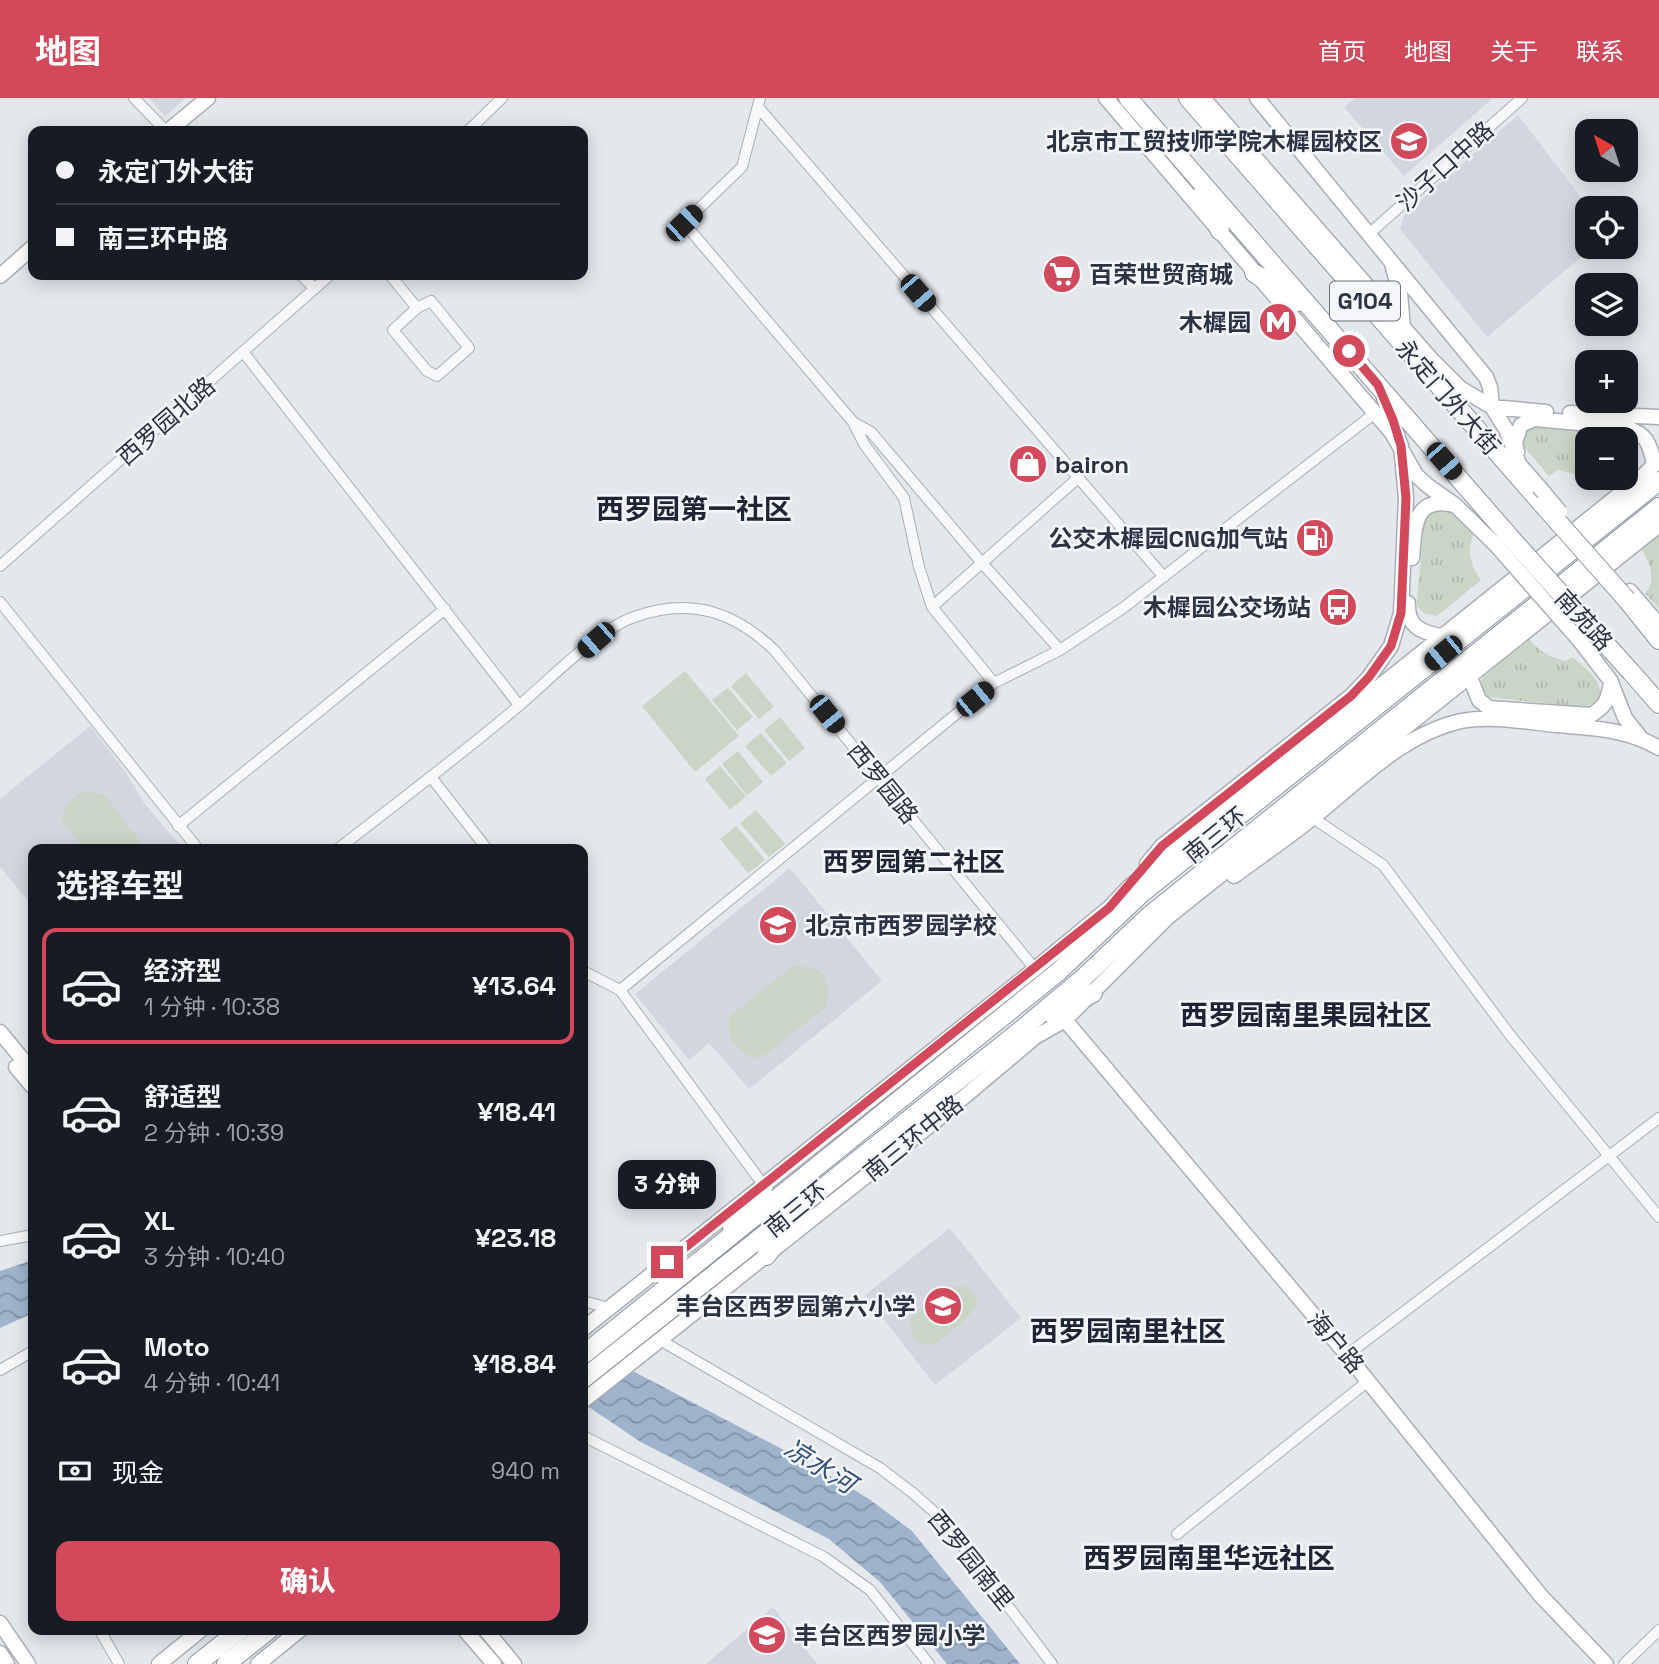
<!DOCTYPE html>
<html lang="zh">
<head>
<meta charset="utf-8">
<style>
	body { margin:0; font-family:"Space Grotesk","Noto Sans SC",sans-serif; background:#20242c; color:#f1f3f6; height:100vh; display:flex; flex-direction:column; font-size:26px; white-space:nowrap }
	* { box-sizing:border-box; margin:0 }
	p { font-size:23px; color:#9ea1a6 }
	.icon { flex:none; width:38px; height:38px; fill:none; stroke:currentColor; stroke-width:2; stroke-linecap:round; stroke-linejoin:round }
	.map { position:relative; flex:1; overflow:hidden }
	.details { position:absolute; left:28px; top:746px; width:560px; height:791px; display:flex; flex-direction:column; background:#171b24; border-radius:14px; box-shadow:0 4px 18px #0003 }
	.details>* { flex:none }
	.guide { position:absolute; left:28px; top:28px; width:560px; height:154px; border-radius:14px; box-shadow:0 4px 18px #0003; display:grid; align-content:center; height:154px; padding:0 28px; background:#171b24 }
	.needle { width:46px; rotate:321deg }
	.controls { position:absolute; left:1575px; top:21px; display:grid; gap:14px }
	.controls a { display:grid; place-items:center; width:63px; height:63px; border-radius:14px; background:#171b24; box-shadow:0 4px 18px #0003; font-size:35px }
	.end { position:absolute; width:32px; height:32px; margin:-16px; border:9px solid #d1495b; background:#fff; box-shadow:0 0 0 4px #fff }
	.from { border-radius:50% }
	.bubble { position:absolute; height:49px; border-radius:14px; background:#171b24; box-shadow:0 4px 18px #0003; font-size:23px; font-weight:800; line-height:49px; text-align:center }
	.car { position:absolute; width:21px; height:42px; margin:-21px -10px; border-radius:9px; box-shadow:0 0 5px 2px #0007; background:linear-gradient(#222 24%,#8ab4d8 0 40%,#222 0 76%,#8ab4d8 0 86%,#222 0) }
	.guide b { display:flex; align-items:center; gap:24px; height:66px; font-size:26px }
	.guide b+b { border-top:2px solid #363941 }
	.guide i { width:18px; height:18px; background:#f1f3f6 }
	ul { padding:0; list-style:none }
	li { display:flex; align-items:center; gap:21px; height:116px; margin:0 14px 10px; padding:0 14px; border:4px solid transparent; border-radius:14px }
	li div { flex:1 }
	li b { display:block; font-size:26px }
	li em { font-style:normal; font-weight:800 }
	li.on { border-color:#d1495b }
	li>.icon { width:63px; height:63px; stroke-width:1.5 }
	h2 { padding:0 28px; font-size:32px; line-height:84px }
	.pay { display:flex; align-items:center; gap:18px; height:77px; padding:0 28px; font-size:26px }
	.pay p { margin-inline-start:auto }
	.cta { display:flex; gap:14px; margin-top:auto; padding:14px 28px }
	.cta a { flex:1; height:80px; border-radius:14px; background:#d1495b; color:#fff; font-size:28px; font-weight:800; line-height:80px; text-align:center }
	header { display:flex; align-items:center; gap:42px; box-sizing:border-box; height:98px; padding:0 35px; background:#d1495b; color:#fff }
	header strong { font-size:33px }
	nav { display:flex; gap:38px; margin-inline-start:auto; font-size:24px }
	.map>svg:first-child { display:block }
	.built { fill:#d2d6de }
	.grass { fill:url(#grass-tufts) }
	.park { fill:#c9d6c5 }
	.water { fill:url(#water-waves) }
	.lines { fill:none; stroke-linecap:round; stroke-linejoin:round }
	.street-casing { stroke:#a9aeb7; stroke-width:12 }
	.secondary-casing { stroke:#a9aeb7; stroke-width:17 }
	.highway-casing { stroke:#8b94a3; stroke-width:20 }
	.street { stroke:#f7f8fa; stroke-width:10 }
	.secondary { stroke:#fff; stroke-width:14 }
	.highway { stroke:#fff; stroke-width:18 }
	.secondary-bridge-casing { stroke:#a9aeb7; stroke-width:17; stroke-linecap:butt }
	.highway-bridge-casing { stroke:#8b94a3; stroke-width:20; stroke-linecap:butt }
	.secondary-bridge { stroke:#fff; stroke-width:14 }
	.highway-bridge { stroke:#fff; stroke-width:18 }
	.route { stroke:#d1495b; stroke-width:9 }
	.labels { text-anchor:middle; dominant-baseline:central; stroke-width:5; stroke-linejoin:round; paint-order:stroke }
	.shield { fill:#f4f6f9; stroke:#676e7b; stroke-width:2 }
	.shield-label { font-size:23px; font-weight:bold; fill:#2b3445 }
	.poi-label { font-size:24px; font-weight:bold; fill:#2b3445; stroke:#f4f6f9; text-anchor:end }
	.street-label { font-size:24px; fill:#2b3445; stroke:#f4f6f9 }
	.neighbourhood-label { font-size:26px; font-weight:bold; fill:#1d2536; stroke:#f4f6f9 }
	.water-label { font-size:26px; font-style:italic; fill:#34527a; stroke:#f4f6f9 }
	.quarter-label { font-size:28px; font-weight:bold; fill:#1d2536; stroke:#f4f6f9 }
</style>
</head>
<body>
<header>
<strong>地图</strong>
<nav><a>首页</a><a>地图</a><a>关于</a><a>联系</a></nav>
</header>
<div class="map">
<svg width="1659" height="1566" viewBox="0 0 1659 1566">
	<defs>
		<pattern id="grass-tufts" width="24" height="20" patternUnits="userSpaceOnUse" patternTransform="scale(1.75)"><rect width="24" height="20" fill="#c9d6c5"/><path d="M3 7l-1-3M5 7V3M7 7l1-3M15 17l-1-3M17 17v-4M19 17l1-3" fill="none" stroke="#adb8ab"/></pattern>
		<pattern id="water-waves" width="16" height="10" patternUnits="userSpaceOnUse" patternTransform="scale(1.75)"><rect width="16" height="10" fill="#9fb4cc"/><path d="M0 5q4-4 8 0t8 0" fill="none" stroke="#8293a7"/></pattern>
	</defs>
	<rect width="100%" height="100%" fill="#e4e7ec"/>
	<path class="built" d="M149,0H186L165,18Z
		M1355,0H1493L1404,78L1344,9Z
		M1518,17L1589,110H1587V149H1593L1487,239L1400,131L1404,117Z
		M90,628L127,676L144,705L183,751H33V809L0,769V701Z
		M790,770L882,883L749,991L709,945L689,962L635,896Z
		M950,1130L1021,1220L935,1287L865,1197Z
		M773,1509L817,1566H706Z"/>
	<path class="grass" d="M1529,326L1627,331L1637,340V350L1626,360V341H1587V380H1603L1590,391C1582,377 1572,375 1558,372L1549,378L1520,344Z
		M1441,403L1477,432C1465,447 1470,468 1481,482L1437,518L1425,516L1418,509L1417,503L1425,417Z
		M1659,436V511L1645,495C1657,483 1650,463 1641,451Z
		M1528,540C1539,553 1549,559 1566,563L1573,559C1586,572 1607,584 1598,603L1584,609L1486,599L1480,589L1483,579Z"/>
	<path class="park" d="M685,573L739,638L695,674L642,608Z
		M746,575L774,609L759,621L731,588Z
		M728,590L753,619L737,632L712,602Z
		M780,619L805,650L789,663L764,632Z
		M761,635L787,665L771,678L745,648Z
		M738,653L763,684L747,697L722,666Z
		M720,668L746,698L730,712L705,681Z
		M84,693L105,697L146,751H84L62,723C66,708 70,700 84,693Z
		M756,712L785,746L769,759L740,725Z
		M736,728L765,762L748,775L720,741Z
		M794,867L815,871L824,877L829,895L826,909L766,956L753,960C734,951 727,939 730,918Z
		M955,1187C968,1188 973,1194 978,1205C974,1215 942,1244 931,1246C925,1247 919,1244 914,1241L911,1232V1220Z"/>
	<path class="water" d="M33,1162V1215L0,1230V1173Z
		M583,1247L801,1361L869,1401L912,1433L1020,1566H947L880,1484L829,1441L639,1343L583,1305Z"/>
	<g class="lines">
		<defs>
			<path id="street" d="M134,0L166,33
				M760,0L742,69L684,125L853,324L871,334L982,465L1060,552
				M758,9L1164,479
				M468,33L502,0
				M1369,136L1522,0
				M301,177L314,190
				M390,177L417,210
				M431,203L469,250L437,278L427,273L393,232L417,210Z
				M244,255L519,607
				M854,326L864,346L904,400L919,469L932,509L994,585
				M0,468L330,177
				M0,504L198,751
				M932,509L1078,380
				M431,679L487,751
				M1313,720L1383,767L1510,937L1659,1119
				M178,728L445,511
				M338,751C399,703 462,656 521,606C551,580 598,532 634,519C690,499 734,513 775,553L1035,871
				M583,873L620,892L764,1088
				M620,892L994,585L1060,552L1123,510L1375,315
				M0,1143L33,1137
				M583,1203L609,1210
				M660,1242L880,1370L914,1396L942,1421L1052,1566
				M1347,1257L1659,1020
				M0,1272L33,1253
				M583,1338L824,1459L870,1492L929,1566
				M1177,1436L1368,1283
				M99,1531L119,1566
				M1624,1566L1659,1532"/>
			<path id="secondary" d="M1106,0L1392,335L1416,377L1428,388L1455,407L1496,447
				M1203,0L1432,262L1460,290L1492,309L1507,333L1519,366L1539,389
				M1257,0L1486,279L1490,289L1492,309
				M168,33L208,0
				M1392,166L1400,195L1403,229
				M0,178L33,149
				M1492,309L1546,314
				M1570,315L1659,319
				M1517,354L1515,344L1521,327L1534,321L1624,329C1647,336 1649,344 1654,366
				M1412,460C1415,430 1413,397 1454,407
				M1630,493L1659,527
				M1408,505C1407,528 1420,534 1441,538
				M1580,543L1610,582L1625,620L1640,639
				M1470,579L1479,602L1489,610L1591,617C1606,608 1608,602 1611,585
				M1147,766L1162,748L1351,598L1369,579L1391,548L1401,515L1406,400L1401,348L1384,300
				M1234,778C1261,758 1289,739 1315,718C1360,682 1403,636 1461,623C1491,617 1526,624 1556,627C1593,630 1627,631 1659,650
				M1065,922L1347,1257L1541,1498L1606,1566
				M0,934L33,974
				M16,969L33,989
				M583,1231L1035,871L1109,810L1129,789L1645,376L1659,362
				M583,1303L939,1020L1035,939L1065,922L1168,819L1659,427
				M0,1525L28,1566
				M464,1531L494,1566
				M485,1531L514,1566
				M0,1555L7,1566
				M159,1566L202,1531
				M258,1566L301,1531"/>
			<path id="highway" d="M1128,0L1509,438
				M1188,0L1543,407
				M1203,94L1220,133
				M1254,175L1298,204
				M1627,502L1659,542
				M1631,574L1659,606
				M1052,916L1093,895
				M732,1129L764,1088
				M766,1158L795,1122
				M583,1257L1058,874L1142,795L1659,383
				M583,1281L1021,932L1081,882L1150,817L1659,409
				M197,1566L241,1531
				M226,1566L270,1531"/>
		</defs>
		<use href="#street" class="street-casing"/>
		<use href="#secondary" class="secondary-casing"/>
		<use href="#highway" class="highway-casing"/>
		<use href="#street" class="street"/>
		<use href="#secondary" class="secondary"/>
		<use href="#highway" class="highway"/>
		<defs>
			<path id="secondary-bridge" d="M1539,389L1560,414
				M1496,447L1580,543"/>
			<path id="highway-bridge" d="M1543,407L1627,502
				M1509,438L1631,574"/>
		</defs>
		<use href="#secondary-bridge" class="secondary-bridge-casing"/>
		<use href="#highway-bridge" class="highway-bridge-casing"/>
		<use href="#secondary-bridge" class="secondary-bridge"/>
		<use href="#highway-bridge" class="highway-bridge"/>
	</g>
	<g class="lines">
		<path class="route" d="M667,1164L1109,810L1162,748L1351,598L1369,579L1391,548L1401,515L1406,400L1401,348L1393,322L1378,287L1349,253"/>
	</g>
	<defs>
		<symbol id="university-disc" viewBox="-11 -11 22 22"><circle r="9.5" fill="#d1495b" stroke="#f4f6f9"/><path d="M0-5L7-2L0 1L-7-2ZM-4 1L0 2.5L4 1V4Q0 6-4 4Z" fill="#fff"/></symbol>
		<symbol id="supermarket-disc" viewBox="-11 -11 22 22"><circle r="9.5" fill="#d1495b" stroke="#f4f6f9"/><path d="M-6-5.5h2.5l.6 2H6L4.5 2H-2.5L-4.4-4H-6ZM-1.5 3.2a1.3 1.3 0 1 0 .1 0ZM3 3.2a1.3 1.3 0 1 0 .1 0Z" fill="#fff"/></symbol>
		<symbol id="metro-disc" viewBox="-11 -11 22 22"><circle r="9.5" fill="#d1495b" stroke="#f4f6f9"/><path d="M-5.5 5V-5H-3L0 0L3-5H5.5V5H3V-.5L0 4L-3-.5V5Z" fill="#fff"/></symbol>
		<symbol id="shop-disc" viewBox="-11 -11 22 22"><circle r="9.5" fill="#d1495b" stroke="#f4f6f9"/><path d="M-5-2.5h2.3a2.7 3.5 0 0 1 5.4 0H5L5.5 6h-11ZM-1.5-2.5h3a1.5 2.3 0 0 0-3 0Z" fill="#fff"/></symbol>
		<symbol id="fuel-disc" viewBox="-11 -11 22 22"><circle r="9.5" fill="#d1495b" stroke="#f4f6f9"/><path d="M-5.5-6h7V0h2V4h1.3V-2.5L3-4.5l.8-.8L6-3V5H2.5V1h-1V6h-7ZM-4.2-4.7v3.2H.2V-4.7Z" fill="#fff"/></symbol>
		<symbol id="bus-disc" viewBox="-11 -11 22 22"><circle r="9.5" fill="#d1495b" stroke="#f4f6f9"/><path d="M-5-6H5V4H4V6H2V4H-2V6H-4V4H-5ZM-3.5-4V0h7V-4ZM-3.5 1.2v1.5H-2V1.2ZM2 1.2v1.5H3.5V1.2Z" fill="#fff"/></symbol>
		<symbol id="school-disc" viewBox="-11 -11 22 22"><circle r="9.5" fill="#d1495b" stroke="#f4f6f9"/><path d="M0-5L7-2L0 1L-7-2ZM-4 1L0 2.5L4 1V4Q0 6-4 4Z" fill="#fff"/></symbol>
	</defs>
	<g fill-rule="evenodd">
		<use href="#university-disc" x="1387" y="21" width="44" height="44"/>
		<use href="#supermarket-disc" x="1040" y="154" width="44" height="44"/>
		<use href="#metro-disc" x="1256" y="202" width="44" height="44"/>
		<use href="#shop-disc" x="1006" y="344" width="44" height="44"/>
		<use href="#fuel-disc" x="1293" y="418" width="44" height="44"/>
		<use href="#bus-disc" x="1316" y="487" width="44" height="44"/>
		<use href="#school-disc" x="756" y="805" width="44" height="44"/>
		<use href="#school-disc" x="921" y="1186" width="44" height="44"/>
		<use href="#school-disc" x="745" y="1515" width="44" height="44"/>
	</g>
	<g class="labels">
		<rect class="shield" x="1330" y="183.5" width="70" height="39" rx="5"/>
		<g class="shield-label">
			<text x="1365" y="203">G104</text>
		</g>
		<g class="poi-label">
			<text x="1382" y="43">北京市工贸技师学院木樨园校区</text>
			<text x="1089" y="176" text-anchor="start">百荣世贸商城</text>
			<text x="1251" y="224">木樨园</text>
			<text x="1055" y="366" text-anchor="start">bairon</text>
			<text x="1288" y="440">公交木樨园CNG加气站</text>
			<text x="1311" y="509">木樨园公交场站</text>
			<text x="805" y="827" text-anchor="start">北京市西罗园学校</text>
			<text x="916" y="1208">丰台区西罗园第六小学</text>
			<text x="794" y="1537" text-anchor="start">丰台区西罗园小学</text>
		</g>
		<g class="street-label">
			<text transform="translate(1445 68) rotate(-42)">沙子口中路</text>
			<text transform="translate(1448 299) rotate(49)">永定门外大街</text>
			<text transform="translate(166 323) rotate(-41)">西罗园北路</text>
			<text transform="translate(1584 522) rotate(48)">南苑路</text>
			<text transform="translate(883 685) rotate(51)">西罗园路</text>
			<text transform="translate(1215 737) rotate(-39)">南三环</text>
			<text transform="translate(913 1040) rotate(-39)">南三环中路</text>
			<text transform="translate(796 1111) rotate(-39)">南三环</text>
			<text transform="translate(1336 1244) rotate(50)">海户路</text>
			<text transform="translate(971 1462) rotate(51)">西罗园南里</text>
		</g>
		<g class="neighbourhood-label">
			<text x="914" y="764">西罗园第二社区</text>
		</g>
		<g class="water-label">
			<text transform="translate(820 1368) rotate(32)">凉水河</text>
		</g>
		<g class="quarter-label">
			<text x="694" y="411">西罗园第一社区</text>
			<text x="1306" y="917">西罗园南里果园社区</text>
			<text x="1128" y="1233">西罗园南里社区</text>
			<text x="1209" y="1460">西罗园南里华远社区</text>
		</g>
	</g>
</svg>
<div class="controls">
<a><svg class="needle" viewBox="-14 -14 28 28"><path d="M0-13l5 13h-10z" fill="#e53935"/><path d="M0 13l5-13h-10z" fill="#9ea1a6"/></svg></a>
<a><svg class="icon" aria-label="locate" viewBox="0 0 24 24"><circle cx="12" cy="12" r="6"/><path d="M12 2v4M12 18v4M2 12h4M18 12h4"/></svg></a>
<a><svg class="icon" aria-label="layers" viewBox="0 0 24 24"><path d="M12 4l9 5-9 5-9-5zM3 14l9 5 9-5"/></svg></a>
<a>+</a>
<a>−</a>
</div>
<i class="end from" style="left:1349px;top:253px"></i>
<i class="end" style="left:667px;top:1164px"></i>
<div class="bubble" style="left:618px;top:1062px;width:98px">3 分钟</div>
<i class="car" style="left:684px;top:125px;rotate:46deg"></i>
<i class="car" style="left:918px;top:195px;rotate:139deg"></i>
<i class="car" style="left:1444px;top:363px;rotate:139deg"></i>
<i class="car" style="left:596px;top:542px;rotate:229deg"></i>
<i class="car" style="left:1443px;top:555px;rotate:231deg"></i>
<i class="car" style="left:975px;top:601px;rotate:51deg"></i>
<i class="car" style="left:827px;top:616px;rotate:141deg"></i>
<div class="guide">
<b><i class="from"></i>永定门外大街</b>
<b><i></i>南三环中路</b>
</div>
<section class="details">
<h2>选择车型</h2>
<ul>
<li class="on"><svg class="icon" aria-label="car" viewBox="0 0 24 24"><path d="M5 17H2v-5l4-1 3-4h7l3 4 3 1v5h-3M9 17h6M6 11h13"/><circle cx="7" cy="17" r="2"/><circle cx="17" cy="17" r="2"/></svg><div><b>经济型</b><p>1 分钟 · 10:38</p></div><em>¥13.64</em></li>
<li><svg class="icon" aria-label="car" viewBox="0 0 24 24"><path d="M5 17H2v-5l4-1 3-4h7l3 4 3 1v5h-3M9 17h6M6 11h13"/><circle cx="7" cy="17" r="2"/><circle cx="17" cy="17" r="2"/></svg><div><b>舒适型</b><p>2 分钟 · 10:39</p></div><em>¥18.41</em></li>
<li><svg class="icon" aria-label="car" viewBox="0 0 24 24"><path d="M5 17H2v-5l4-1 3-4h7l3 4 3 1v5h-3M9 17h6M6 11h13"/><circle cx="7" cy="17" r="2"/><circle cx="17" cy="17" r="2"/></svg><div><b>XL</b><p>3 分钟 · 10:40</p></div><em>¥23.18</em></li>
<li><svg class="icon" aria-label="car" viewBox="0 0 24 24"><path d="M5 17H2v-5l4-1 3-4h7l3 4 3 1v5h-3M9 17h6M6 11h13"/><circle cx="7" cy="17" r="2"/><circle cx="17" cy="17" r="2"/></svg><div><b>Moto</b><p>4 分钟 · 10:41</p></div><em>¥18.84</em></li>
</ul>
<div class="pay"><svg class="icon" aria-label="cash" viewBox="0 0 24 24"><path d="M3 7h18v10H3z"/><circle cx="12" cy="12" r="2"/></svg>现金<p>940 m</p></div>
<div class="cta"><a>确认</a></div>
</section>
</div>
</body>
</html>
